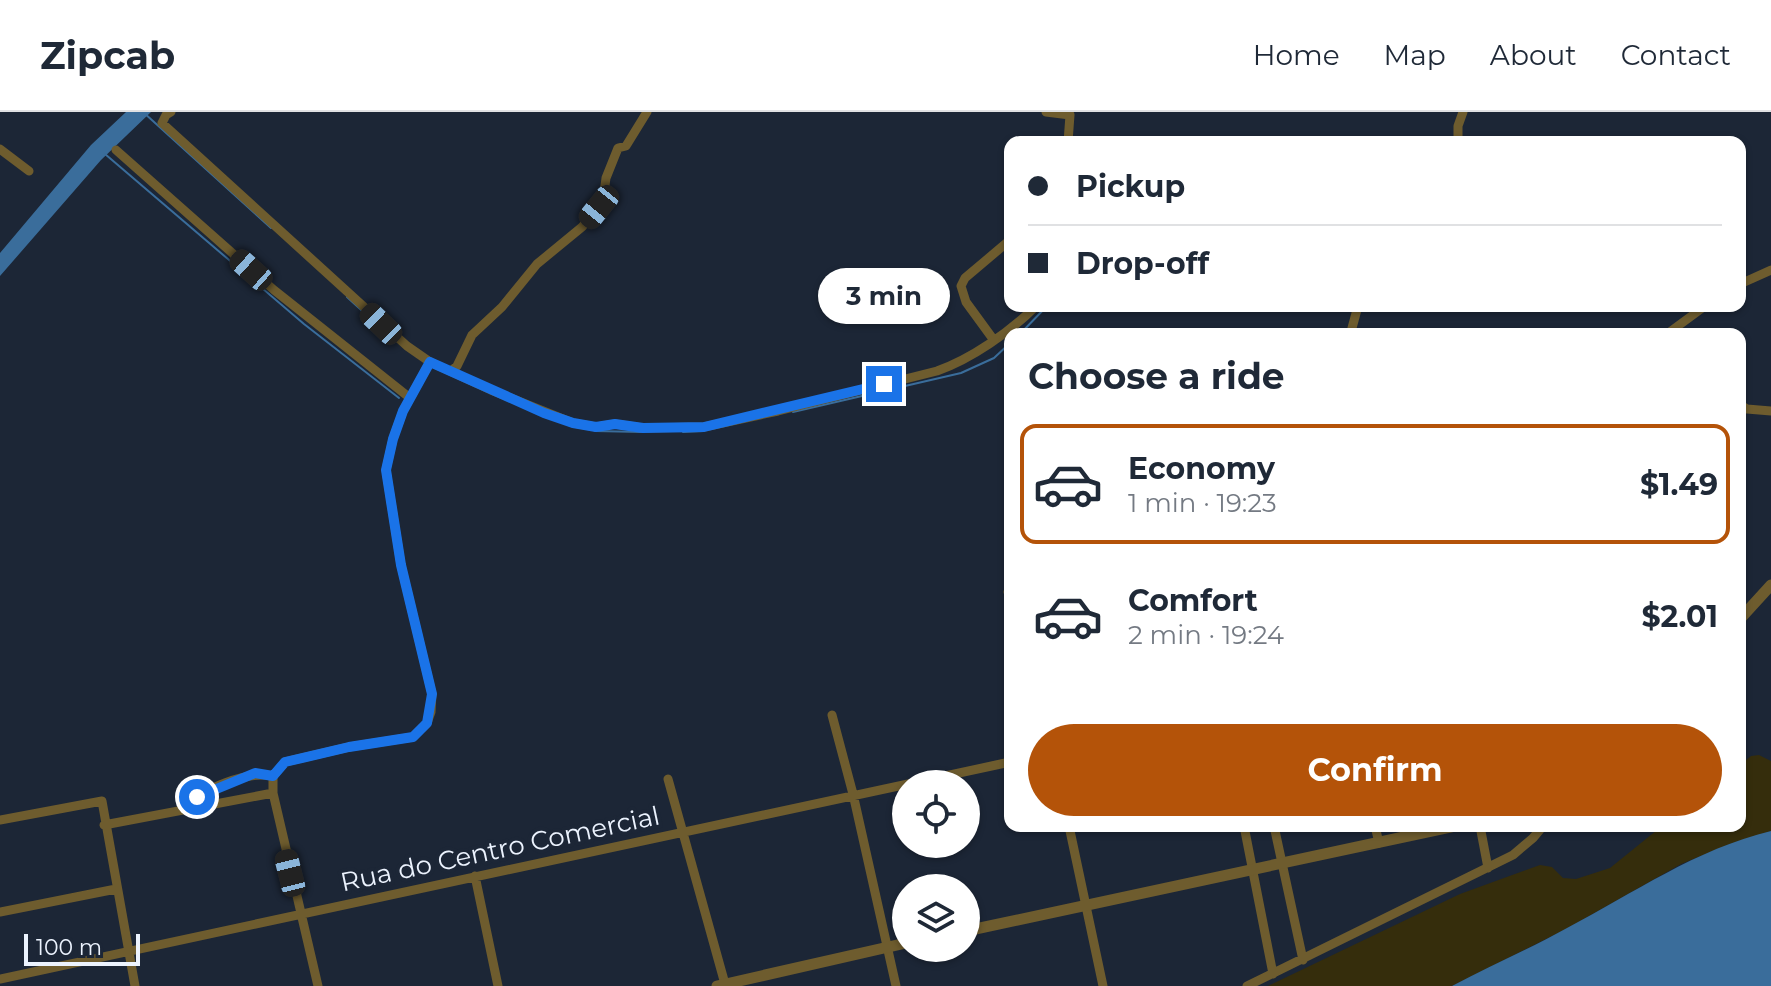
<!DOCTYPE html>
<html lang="en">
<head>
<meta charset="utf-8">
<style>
	body { margin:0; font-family:Montserrat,sans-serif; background:#f6f6f7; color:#1f2937; height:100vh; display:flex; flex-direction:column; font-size:30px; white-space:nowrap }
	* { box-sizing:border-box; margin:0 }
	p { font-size:26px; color:#747a83 }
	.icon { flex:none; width:44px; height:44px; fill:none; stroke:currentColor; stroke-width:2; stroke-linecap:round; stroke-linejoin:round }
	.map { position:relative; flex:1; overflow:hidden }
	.drawer { position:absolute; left:1004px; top:216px; width:742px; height:504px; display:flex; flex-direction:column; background:#fff; border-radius:16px; box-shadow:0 2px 6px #0004 }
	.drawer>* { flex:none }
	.banner { position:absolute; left:1004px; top:24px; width:742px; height:176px; border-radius:16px; box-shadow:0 2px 6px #0004; display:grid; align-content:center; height:176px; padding:0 24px; background:#fff }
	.fabs { position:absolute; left:892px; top:658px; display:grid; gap:16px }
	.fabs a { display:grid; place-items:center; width:88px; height:88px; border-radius:50%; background:#fff; box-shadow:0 2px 6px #0004; font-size:40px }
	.scale { position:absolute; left:24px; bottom:20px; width:116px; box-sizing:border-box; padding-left:8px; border:4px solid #ecf3fe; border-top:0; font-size:22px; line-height:28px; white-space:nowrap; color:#ecf3fe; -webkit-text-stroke:6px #1c2636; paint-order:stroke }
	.end { position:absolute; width:36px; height:36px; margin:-18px; border:10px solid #1a73e8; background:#fff; box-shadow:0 0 0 4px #fff }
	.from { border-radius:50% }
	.bubble { position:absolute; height:56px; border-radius:28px; background:#fff; box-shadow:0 2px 6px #0004; font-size:26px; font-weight:700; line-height:56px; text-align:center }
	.car { position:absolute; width:24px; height:48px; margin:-24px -12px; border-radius:10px; box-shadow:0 0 6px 2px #0007; background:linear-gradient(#222 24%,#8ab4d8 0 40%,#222 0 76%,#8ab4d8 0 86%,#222 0) }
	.banner b { display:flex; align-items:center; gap:28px; height:76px; font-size:30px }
	.banner b+b { border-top:2px solid #e0e1e3 }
	.banner i { width:20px; height:20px; background:#1f2937 }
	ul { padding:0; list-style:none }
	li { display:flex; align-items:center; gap:24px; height:120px; margin:0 16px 12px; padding:0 8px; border:4px solid transparent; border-radius:16px }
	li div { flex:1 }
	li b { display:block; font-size:30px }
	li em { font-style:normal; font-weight:700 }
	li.current { border-color:#b45309 }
	li>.icon { width:72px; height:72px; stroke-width:1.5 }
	h2 { padding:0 24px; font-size:36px; line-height:96px }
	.cta { display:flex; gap:16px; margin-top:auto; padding:16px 24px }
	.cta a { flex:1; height:92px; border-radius:48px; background:#b45309; color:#fff; font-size:32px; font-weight:700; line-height:92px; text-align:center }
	header { display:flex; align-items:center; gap:48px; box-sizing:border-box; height:112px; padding:0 40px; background:#fff; border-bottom:2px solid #e0e1e3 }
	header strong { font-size:38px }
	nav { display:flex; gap:44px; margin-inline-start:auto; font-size:28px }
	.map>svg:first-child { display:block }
	.sand { fill:#352d0c }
	.water { fill:#3a6d9b }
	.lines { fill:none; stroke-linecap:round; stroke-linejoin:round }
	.stream { stroke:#3a6d9b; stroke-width:2 }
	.minor { stroke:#6e5c2e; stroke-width:9 }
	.tertiary { stroke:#6e5c2e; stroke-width:11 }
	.route { stroke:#1a73e8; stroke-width:10 }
	.labels { text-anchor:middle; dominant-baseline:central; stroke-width:8; stroke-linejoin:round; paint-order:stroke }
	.street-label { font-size:26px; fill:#ecf3fe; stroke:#1c2636 }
</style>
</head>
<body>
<header>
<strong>Zipcab</strong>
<nav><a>Home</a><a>Map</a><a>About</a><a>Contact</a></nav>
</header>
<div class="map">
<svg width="1771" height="874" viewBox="0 0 1771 874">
	<rect width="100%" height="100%" fill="#1c2636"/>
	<path class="sand" d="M1759,643L1771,649V719L1730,732L1681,752L1566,817L1452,874H1268L1460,782L1540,753L1552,755L1563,766L1576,767L1610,756L1662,714H1740V653L1751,644Z"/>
	<path class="water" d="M126,0H151L101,48L0,164V141L91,33Z
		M1771,719V874H1452C1490,854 1529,837 1567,816C1634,781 1696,737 1771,719Z"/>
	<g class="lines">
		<path class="stream" d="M143,0L271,116
			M105,42L304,212L399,286
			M347,185L395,229
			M1020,222L1047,194
			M793,300L961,261L994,246L1010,231
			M595,319L641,320
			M683,320L704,319"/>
		<path class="minor" d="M171,0L166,3L162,11L407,234L430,250L491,278L573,311L596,315L615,312L643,316L704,315L778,299L937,259C971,247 1010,220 1036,194
			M1046,0L1070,3L1068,30
			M1458,30V14L1463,0
			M0,37L29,59
			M116,38L274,178L410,286
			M1740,172L1771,158
			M1355,222L1352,216L1358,194
			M1667,222L1705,194
			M993,227L966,190L961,174L965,166L1010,128
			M451,259L457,254L472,223L502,195L537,152L582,115L599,95L604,81L606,66L618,36L626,34L647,0
			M1740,293L1747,297L1771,299
			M1008,480L1010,479
			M832,603L853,682L896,874
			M668,667L725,872
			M273,681V664L285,650L349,635L413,625L427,611L431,600L432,582L401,453L386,358L393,327L403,299L430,250
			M184,697C202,676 247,659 273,664
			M0,708L102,689L135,874
			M104,713L273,681L318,874
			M1069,714L1103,874
			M1244,714L1273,862
			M1274,714L1303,848
			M1375,714L1379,731
			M1480,714L1488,756
			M475,764L498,874
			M0,800L116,777
			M0,867L1010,650
			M1247,874L1513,743L1533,726L1543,714"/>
		<path class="tertiary" d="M1740,507L1771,473
			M966,819L1455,714
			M717,874L906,831"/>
	</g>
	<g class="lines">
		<path class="route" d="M197,685L255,661L273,664L285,650L349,635L413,625L427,611L432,582L401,453L386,358L393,327L403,299L430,250L544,301L573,311L596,315L615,312L643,316L704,315L884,272"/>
	</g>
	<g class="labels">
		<g class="street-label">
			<text transform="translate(500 737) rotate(-12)">Rua do Centro Comercial</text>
		</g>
	</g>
</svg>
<div class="fabs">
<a><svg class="icon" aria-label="locate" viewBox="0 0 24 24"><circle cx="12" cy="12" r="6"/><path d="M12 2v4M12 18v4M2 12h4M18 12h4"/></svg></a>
<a><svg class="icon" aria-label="layers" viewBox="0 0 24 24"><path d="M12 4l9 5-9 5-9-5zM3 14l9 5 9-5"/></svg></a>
</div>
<div class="scale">100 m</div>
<i class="end from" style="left:197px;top:685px"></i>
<i class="end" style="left:884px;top:272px"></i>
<div class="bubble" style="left:818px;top:156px;width:132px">3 min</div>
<i class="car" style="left:599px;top:95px;rotate:219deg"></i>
<i class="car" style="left:251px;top:158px;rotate:312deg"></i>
<i class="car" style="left:381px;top:212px;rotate:314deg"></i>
<i class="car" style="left:290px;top:761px;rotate:346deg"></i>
<div class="banner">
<b><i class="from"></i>Pickup</b>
<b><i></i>Drop-off</b>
</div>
<section class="drawer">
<h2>Choose a ride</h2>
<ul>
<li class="current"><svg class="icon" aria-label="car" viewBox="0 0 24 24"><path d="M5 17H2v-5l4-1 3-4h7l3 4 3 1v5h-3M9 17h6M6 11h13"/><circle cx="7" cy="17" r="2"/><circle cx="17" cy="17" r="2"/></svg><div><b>Economy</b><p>1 min · 19:23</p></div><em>$1.49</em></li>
<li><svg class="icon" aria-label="car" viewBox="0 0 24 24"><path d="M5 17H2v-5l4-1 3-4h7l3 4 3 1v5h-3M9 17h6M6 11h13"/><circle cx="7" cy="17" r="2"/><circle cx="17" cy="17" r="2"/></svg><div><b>Comfort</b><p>2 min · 19:24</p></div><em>$2.01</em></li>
</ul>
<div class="cta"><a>Confirm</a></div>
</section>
</div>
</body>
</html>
